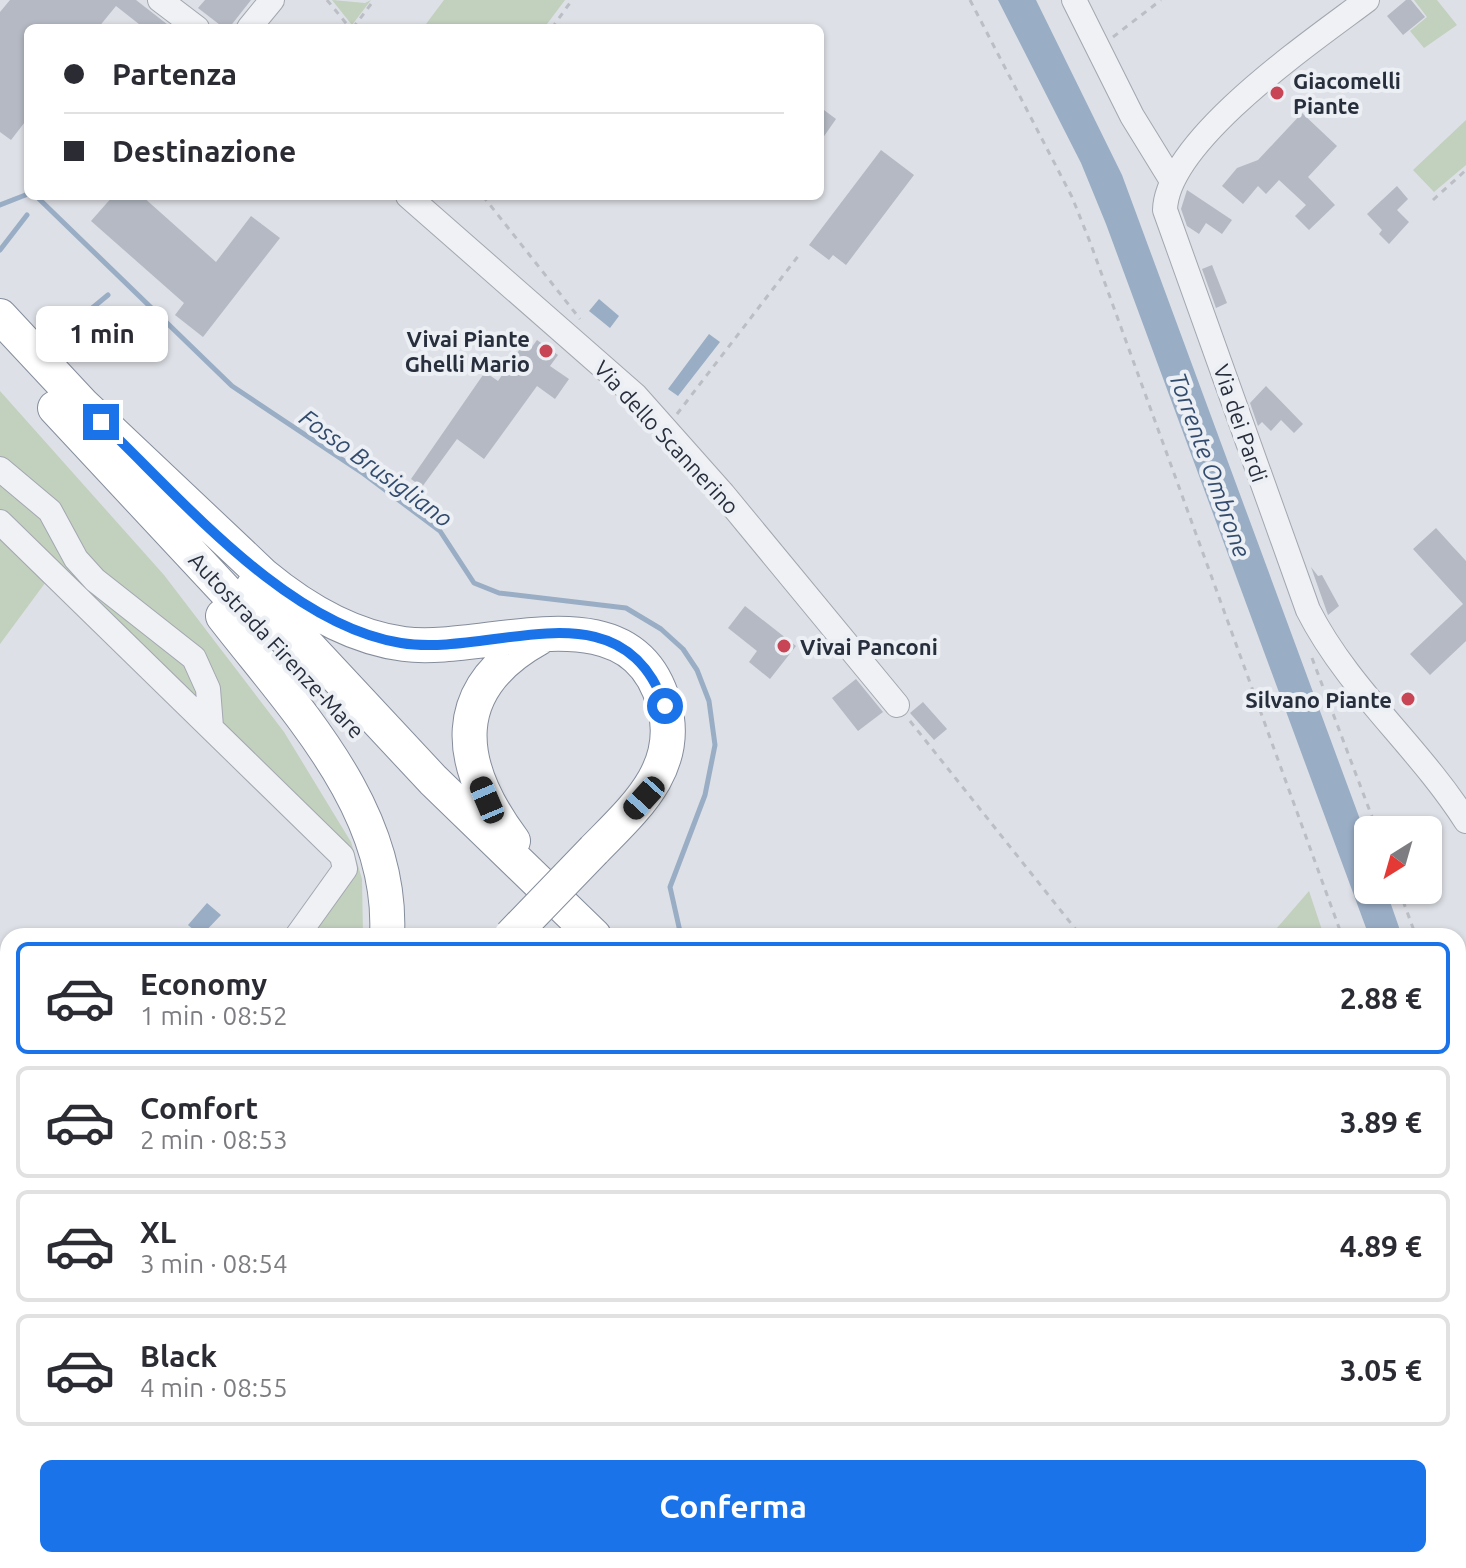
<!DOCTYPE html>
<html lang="it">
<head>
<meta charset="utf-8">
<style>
	body { margin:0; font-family:Ubuntu,sans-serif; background:#f2f2f3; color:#2b2b33; height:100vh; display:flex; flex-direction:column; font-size:30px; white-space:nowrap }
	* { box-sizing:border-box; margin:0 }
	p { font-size:26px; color:#7c7c81 }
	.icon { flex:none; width:44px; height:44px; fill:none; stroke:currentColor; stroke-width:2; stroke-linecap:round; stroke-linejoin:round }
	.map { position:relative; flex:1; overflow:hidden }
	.side { position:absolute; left:0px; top:928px; width:1466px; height:640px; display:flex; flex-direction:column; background:#fff; border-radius:24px 24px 0 0; box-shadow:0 2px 6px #0004 }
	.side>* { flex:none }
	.top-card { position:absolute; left:24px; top:24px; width:800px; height:176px; border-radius:12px; box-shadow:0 2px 6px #0004; display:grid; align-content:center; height:176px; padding:0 40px; background:#fff }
	.needle { width:52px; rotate:217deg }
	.fabs { position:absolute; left:1354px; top:816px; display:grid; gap:16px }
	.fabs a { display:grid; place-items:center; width:88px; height:88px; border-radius:12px; background:#fff; box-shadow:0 2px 6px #0004; font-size:40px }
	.end { position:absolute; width:36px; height:36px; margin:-18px; border:10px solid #1a73e8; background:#fff; box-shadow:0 0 0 4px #fff }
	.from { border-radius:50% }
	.bubble { position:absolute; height:56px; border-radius:12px; background:#fff; box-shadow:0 2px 6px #0004; font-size:26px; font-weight:700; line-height:56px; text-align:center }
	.car { position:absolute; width:24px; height:48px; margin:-24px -12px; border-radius:10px; box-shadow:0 0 6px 2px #0007; background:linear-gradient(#222 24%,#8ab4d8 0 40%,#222 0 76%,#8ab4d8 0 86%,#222 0) }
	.top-card b { display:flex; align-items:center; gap:28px; height:76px; font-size:30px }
	.top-card b+b { border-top:2px solid #e1e1e2 }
	.top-card i { width:20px; height:20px; background:#2b2b33 }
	ul { padding:14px 0 0; list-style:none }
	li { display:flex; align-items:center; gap:24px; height:112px; margin:0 16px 12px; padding:0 24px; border:4px solid #e1e1e2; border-radius:12px }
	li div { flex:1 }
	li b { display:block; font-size:30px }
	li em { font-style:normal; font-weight:700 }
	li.on { border-color:#1a73e8 }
	li>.icon { width:72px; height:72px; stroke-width:1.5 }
	.button { display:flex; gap:16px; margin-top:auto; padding:16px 40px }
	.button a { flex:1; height:92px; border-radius:12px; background:#1a73e8; color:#fff; font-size:32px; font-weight:700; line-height:92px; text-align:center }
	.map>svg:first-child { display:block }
	.green { fill:#c2d0be }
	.water { fill:#99adc5 }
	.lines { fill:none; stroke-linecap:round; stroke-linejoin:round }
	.stream { stroke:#99adc5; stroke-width:5 }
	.building { fill:#b4b9c3 }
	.minor-casing { stroke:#a3a7b0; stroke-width:26 }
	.highway-casing { stroke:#858d9c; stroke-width:36 }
	.path { stroke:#bbbec5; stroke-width:3; stroke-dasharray:6 6; stroke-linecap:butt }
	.minor { stroke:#eff1f5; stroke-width:24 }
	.highway { stroke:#fff; stroke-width:34 }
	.highway-bridge-casing { stroke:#858d9c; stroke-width:36; stroke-linecap:butt }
	.highway-bridge { stroke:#fff; stroke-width:34 }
	.route { stroke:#1a73e8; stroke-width:10 }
	.poi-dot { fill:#c84555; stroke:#eceff4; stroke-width:3 }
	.labels { text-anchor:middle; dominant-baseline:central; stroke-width:8; stroke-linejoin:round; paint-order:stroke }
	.poi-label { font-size:22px; font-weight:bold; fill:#272e3c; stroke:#eceff4; text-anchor:start }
	.street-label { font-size:22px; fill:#272e3c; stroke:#eceff4 }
	.water-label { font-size:24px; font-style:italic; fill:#334c6e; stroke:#eceff4 }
</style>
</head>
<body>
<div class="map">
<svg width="1466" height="1568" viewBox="0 0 1466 1568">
	<rect width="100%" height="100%" fill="#dde0e6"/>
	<path class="green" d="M332,0L365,3L371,0L352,25Z
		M444,0H565L544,28H423Z
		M1414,0H1437L1457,25L1424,48L1410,31L1427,17Z
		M1466,120V165L1434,192L1413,170Z
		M0,391L164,575L284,732L351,842L362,879L363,936H287L342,863L48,579L0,644Z
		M1309,891L1324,936H1270Z
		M0,1067L8,1075V1360L0,1365Z
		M1458,1317L1466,1339V1490L1458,1486Z
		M151,1560H619L628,1568H138Z"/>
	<path class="water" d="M998,0H1036L1122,175L1368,841V890H1386L1402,936H1369L1106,224L1081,163Z
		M599,299L619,316L610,328L589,311Z
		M709,334L720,342L678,396L668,389Z
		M207,903L221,915L201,936L188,925Z
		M1458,1091L1466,1113V1218L1458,1195Z"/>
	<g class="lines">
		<path class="stream" d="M36,196L232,386L364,474L440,531L474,583L499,593L626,608L661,629L683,649L697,670L709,701L715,745L705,795L670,887L681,936
			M0,205L28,194
			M0,250L27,215
			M57,337L108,295
			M1339,1560L1352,1568
			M120,1568L133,1560"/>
	</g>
	<path class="building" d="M10,0H136L172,28H144L116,6L98,28H28V118L11,140L0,132V12Z
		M205,0H251L229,28H224L198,8Z
		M1406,0H1411L1425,17L1403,35L1387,16Z
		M820,107L836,119L820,142Z
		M1302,113L1337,146L1308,177L1335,205L1309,230L1295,216L1306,205L1279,180L1266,194L1258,186L1243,204L1222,186L1237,168L1258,160Z
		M881,150L914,175L846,265L833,255L829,260L809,245Z
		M1397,186L1408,199L1397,210L1409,222L1389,244L1379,234L1382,230L1367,214Z
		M1187,190L1232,220L1222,234L1206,223L1199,234L1187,226L1181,209Z
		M113,196H142L216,262L251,216L280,238L203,337L175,315L184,303L91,221Z
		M1212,265L1227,303L1216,308L1202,269Z
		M537,340L558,355L550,366L569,379L555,399L537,386L484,459L457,439L422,487L411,479L485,372L498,381L522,346L529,351Z
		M1266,386L1303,424L1294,433L1281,420L1271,431L1262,422L1258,426L1250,403Z
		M1436,528L1466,561V641L1430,675L1410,654L1463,604L1413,549Z
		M1311,567L1318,576L1322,575L1339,606L1328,615Z
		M745,606L796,646L770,679L749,662L757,651L728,628Z
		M856,679L883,712L858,731L832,698Z
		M923,702L947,729L934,740L910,713Z"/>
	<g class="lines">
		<defs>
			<path id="minor" d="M160,0L197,28
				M1074,0L1132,116L1172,181
				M1367,0C1314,40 1167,140 1165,210L1308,610C1348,689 1418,746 1466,821
				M249,28L272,0
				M408,196L635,395L723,494L897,705
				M0,469L50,511L76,559L95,580L194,658L208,689L211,727
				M0,522L342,856L345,869L297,936
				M26,1568L33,1560"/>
			<path id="highway" d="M0,316L97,420
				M81,403L263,575C304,609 351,637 404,644C486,655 631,586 664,704C682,768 634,809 594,850
				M55,408L262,630
				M253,587L433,780L594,936
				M223,616C295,709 394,810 387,936
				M513,841C455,763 447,689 539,638
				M0,1429L8,1422
				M0,1506L8,1496
				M1450,1560L1463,1568"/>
		</defs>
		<use href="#minor" class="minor-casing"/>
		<use href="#highway" class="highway-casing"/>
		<path class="path" d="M327,0L350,28
			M970,0L1072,197L1090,242L1342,936
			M353,28L374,0
			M552,28L572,0
			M1113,37L1161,0
			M483,196L580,319
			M1433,200L1466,170
			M677,414L799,255
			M1312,658L1377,830
			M910,721L1081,936
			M1399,890L1416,936
			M1458,1050L1466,1072
			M0,1081L8,1090
			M0,1130L8,1123
			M0,1165L8,1190
			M0,1253L8,1238
			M1458,1256L1466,1279
			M0,1355L8,1350
			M628,1560L637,1568"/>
		<use href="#minor" class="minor"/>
		<use href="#highway" class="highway"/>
		<defs>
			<path id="highway-bridge" d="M511,936L594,850"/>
		</defs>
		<use href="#highway-bridge" class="highway-bridge-casing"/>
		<use href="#highway-bridge" class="highway-bridge"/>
	</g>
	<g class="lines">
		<path class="route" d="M101,422C182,499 287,625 401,643C493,658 621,581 665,706"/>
	</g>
	<g class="poi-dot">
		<circle cx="1277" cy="93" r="8"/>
		<circle cx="546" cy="351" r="8"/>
		<circle cx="784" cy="646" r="8"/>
		<circle cx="1408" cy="699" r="8"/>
	</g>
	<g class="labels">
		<g class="poi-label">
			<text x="1293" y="80">Giacomelli<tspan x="1293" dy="25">Piante</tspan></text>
			<text x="530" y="338" text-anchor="end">Vivai Piante<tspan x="530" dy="25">Ghelli Mario</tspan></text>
			<text x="800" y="646">Vivai Panconi</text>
			<text x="1392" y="699" text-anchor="end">Silvano Piante</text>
		</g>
		<g class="street-label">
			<text transform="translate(1241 423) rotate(71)">Via dei Pardi</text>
			<text transform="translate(667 437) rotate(47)">Via dello Scannerino</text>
			<text transform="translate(277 645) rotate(47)">Autostrada Firenze-Mare</text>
		</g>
		<g class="water-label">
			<text transform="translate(1210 465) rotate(70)">Torrente Ombrone</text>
			<text transform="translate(376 468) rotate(36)">Fosso Brusigliano</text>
		</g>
	</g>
</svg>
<div class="fabs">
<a><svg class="needle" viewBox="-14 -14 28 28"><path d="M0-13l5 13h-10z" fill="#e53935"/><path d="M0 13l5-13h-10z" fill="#7c7c81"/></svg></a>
</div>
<i class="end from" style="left:665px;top:706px"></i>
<i class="end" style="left:101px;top:422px"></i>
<div class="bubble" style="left:36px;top:306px;width:132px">1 min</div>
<i class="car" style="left:644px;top:798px;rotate:222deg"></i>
<i class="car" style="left:487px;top:800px;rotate:337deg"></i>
<div class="top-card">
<b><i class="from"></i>Partenza</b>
<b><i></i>Destinazione</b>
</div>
<section class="side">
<ul>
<li class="on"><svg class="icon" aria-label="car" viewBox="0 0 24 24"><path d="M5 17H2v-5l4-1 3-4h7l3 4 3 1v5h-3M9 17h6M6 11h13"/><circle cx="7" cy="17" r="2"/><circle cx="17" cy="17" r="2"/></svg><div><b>Economy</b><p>1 min · 08:52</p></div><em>2.88 €</em></li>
<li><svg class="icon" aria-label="car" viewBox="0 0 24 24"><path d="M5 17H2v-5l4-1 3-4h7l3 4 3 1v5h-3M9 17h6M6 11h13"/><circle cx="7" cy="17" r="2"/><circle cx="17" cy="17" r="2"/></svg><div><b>Comfort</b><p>2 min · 08:53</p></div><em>3.89 €</em></li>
<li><svg class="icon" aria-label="car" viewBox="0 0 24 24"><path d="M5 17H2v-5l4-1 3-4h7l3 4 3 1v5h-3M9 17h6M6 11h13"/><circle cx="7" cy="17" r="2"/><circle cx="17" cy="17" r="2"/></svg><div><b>XL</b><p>3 min · 08:54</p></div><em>4.89 €</em></li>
<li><svg class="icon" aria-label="car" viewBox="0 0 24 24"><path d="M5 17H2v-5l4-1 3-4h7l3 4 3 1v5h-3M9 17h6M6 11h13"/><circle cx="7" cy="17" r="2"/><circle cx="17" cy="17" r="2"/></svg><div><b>Black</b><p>4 min · 08:55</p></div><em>3.05 €</em></li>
</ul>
<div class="button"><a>Conferma</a></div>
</section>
</div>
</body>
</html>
